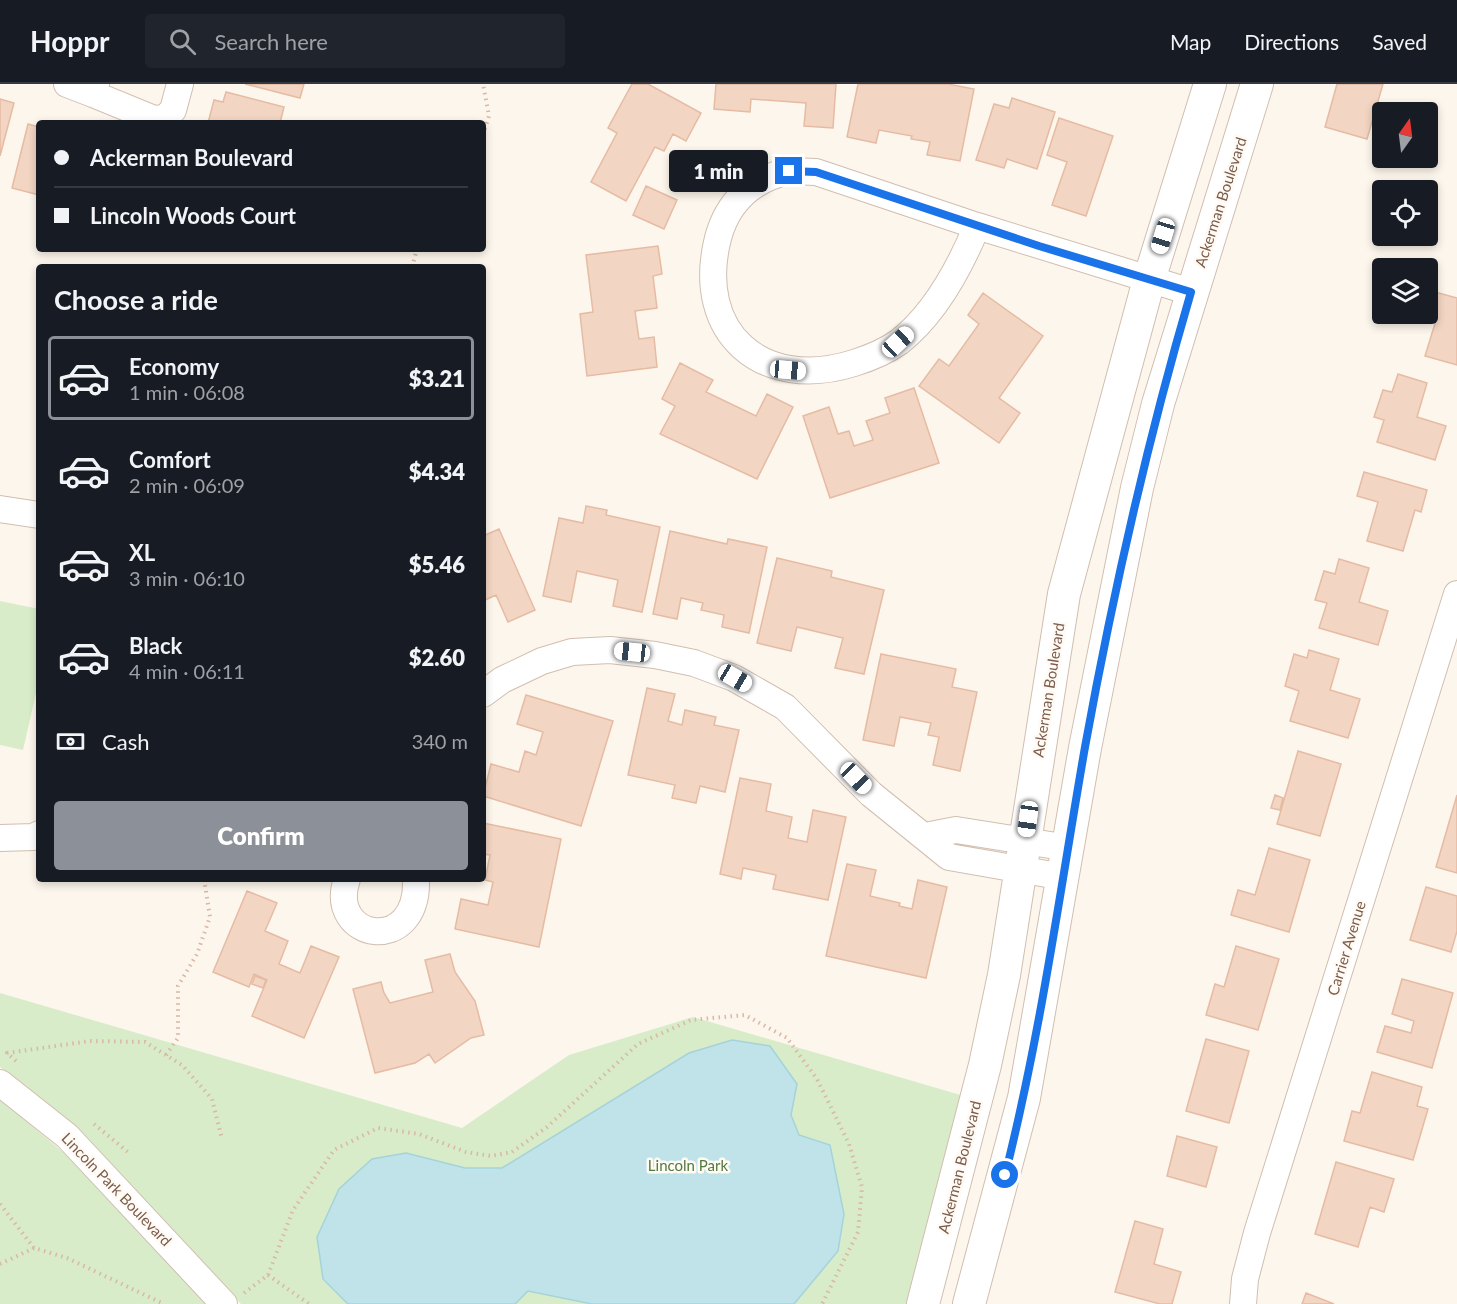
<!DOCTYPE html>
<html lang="en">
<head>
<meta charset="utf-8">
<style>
	body { margin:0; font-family:Lato,sans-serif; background:#20242c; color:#f1f3f6; height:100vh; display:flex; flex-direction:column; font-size:22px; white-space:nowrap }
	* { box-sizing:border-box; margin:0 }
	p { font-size:20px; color:#9ea1a6 }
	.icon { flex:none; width:33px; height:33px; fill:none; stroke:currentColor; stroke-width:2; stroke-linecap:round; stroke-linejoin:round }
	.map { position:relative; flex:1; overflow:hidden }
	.sheet { position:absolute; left:36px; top:180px; width:450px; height:618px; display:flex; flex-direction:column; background:#171b24; border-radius:6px; box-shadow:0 3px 9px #0003 }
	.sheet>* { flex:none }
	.banner { position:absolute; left:36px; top:36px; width:450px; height:132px; border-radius:6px; box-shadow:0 3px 9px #0003; display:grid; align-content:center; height:132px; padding:0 18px; background:#171b24 }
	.needle { width:39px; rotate:14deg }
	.buttons { position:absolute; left:1372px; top:18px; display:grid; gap:12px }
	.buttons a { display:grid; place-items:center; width:66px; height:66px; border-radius:6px; background:#171b24; box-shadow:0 3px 9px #0003; font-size:30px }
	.end { position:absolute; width:27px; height:27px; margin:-14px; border:8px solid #1a73e8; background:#fff; box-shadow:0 0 0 3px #fff }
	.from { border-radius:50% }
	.bubble { position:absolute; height:42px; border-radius:6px; background:#171b24; box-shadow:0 3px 9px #0003; font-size:20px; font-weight:800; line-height:42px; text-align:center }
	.car { position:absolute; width:18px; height:36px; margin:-18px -9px; border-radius:8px; box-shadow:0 0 4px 2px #0007; background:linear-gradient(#fff 24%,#345 0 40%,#fff 0 76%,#345 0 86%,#fff 0) }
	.banner b { display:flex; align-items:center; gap:21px; height:57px; font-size:22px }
	.banner b+b { border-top:2px solid #363941 }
	.banner i { width:15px; height:15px; background:#f1f3f6 }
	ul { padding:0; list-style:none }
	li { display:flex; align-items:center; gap:18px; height:84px; margin:0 12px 9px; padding:0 6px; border:3px solid transparent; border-radius:6px }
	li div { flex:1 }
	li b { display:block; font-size:22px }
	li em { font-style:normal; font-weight:800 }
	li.active { border-color:#8c9099 }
	li>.icon { width:54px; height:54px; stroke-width:1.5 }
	h2 { padding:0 18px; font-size:27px; line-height:72px }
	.pay { display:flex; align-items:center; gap:15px; height:66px; padding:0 18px; font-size:22px }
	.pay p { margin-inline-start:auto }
	.action { display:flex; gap:12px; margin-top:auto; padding:12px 18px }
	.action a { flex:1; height:69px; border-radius:6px; background:#8c9099; color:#fff; font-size:24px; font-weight:800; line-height:69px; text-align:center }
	header { display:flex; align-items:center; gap:36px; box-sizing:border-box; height:84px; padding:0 30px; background:#171b24; border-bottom:2px solid #363941 }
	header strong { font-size:28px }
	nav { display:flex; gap:33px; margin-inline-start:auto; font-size:21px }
	.search { width:420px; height:54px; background:#20242c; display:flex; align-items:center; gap:15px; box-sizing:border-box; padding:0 21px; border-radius:6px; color:#9ea1a6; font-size:22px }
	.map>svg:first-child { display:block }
	.green { fill:#d8ecc9 }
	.water { fill:#bfe3e8; stroke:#a5d3da; stroke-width:1.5 }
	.building { fill:#f3d5c3; stroke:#e6bba3; stroke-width:1.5 }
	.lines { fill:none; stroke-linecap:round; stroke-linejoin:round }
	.minor-casing { stroke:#d1beb0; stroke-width:28 }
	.tertiary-casing { stroke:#d1beb0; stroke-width:34 }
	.path { stroke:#d9b8a5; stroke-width:4; stroke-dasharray:1.5 4.5; stroke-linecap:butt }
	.minor { stroke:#fff; stroke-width:26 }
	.tertiary { stroke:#fff; stroke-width:32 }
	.route { stroke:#1a73e8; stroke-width:8 }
	.labels { text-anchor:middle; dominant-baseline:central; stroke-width:5; stroke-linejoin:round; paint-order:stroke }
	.street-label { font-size:15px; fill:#7a5c4d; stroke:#fffaf3 }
	.park-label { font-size:15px; fill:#537a41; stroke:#fffaf3 }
</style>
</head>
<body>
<header>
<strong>Hoppr</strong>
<div class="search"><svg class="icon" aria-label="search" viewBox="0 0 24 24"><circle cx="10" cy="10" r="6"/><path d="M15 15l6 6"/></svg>Search here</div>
<nav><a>Map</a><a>Directions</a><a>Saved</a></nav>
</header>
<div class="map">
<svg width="1457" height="1220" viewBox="0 0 1457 1220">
	<rect width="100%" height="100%" fill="#fdf6ec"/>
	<path class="green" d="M0,517L39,525V596L23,666L0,661Z
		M0,909L462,1044L569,971L693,933L964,1012L909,1220H241L94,1061L0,983Z
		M0,1015L70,1074L208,1220H0Z"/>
	<path class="water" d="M732,956L770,962L797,1000L791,1031L799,1051L830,1061L844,1130L838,1167L794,1220H592L528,1207L515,1220H348L323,1195L317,1153L339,1105L372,1075L406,1069L465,1084H502L689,969Z"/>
	<path class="building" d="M245,0H304L300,14Z
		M632,0H648L701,29L686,57L673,50L664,67L655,63L626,117L591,98L617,49L608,44Z
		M716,0H836L833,44L804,42L806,19L751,15L750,28L714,25Z
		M858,0H948L974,5L960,77L927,71L930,58L911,55L912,52L879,46L876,59L847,53Z
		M1337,0H1383L1367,55L1325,43Z
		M226,8L284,23L280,39H208L214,16L223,18Z
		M1012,14L1055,28L1037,85L1007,75L1004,84L976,76L994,20L1009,24Z
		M0,15L14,19L0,72Z
		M1059,34L1113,52L1086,132L1052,121L1067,78L1047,71Z
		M28,40L39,43V111L12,104Z
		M646,102L677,116L664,145L633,131Z
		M658,162L662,190L653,192L657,224L635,227L639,255L654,253L657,283L587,292L580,230L593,228L586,171Z
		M1435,208L1457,214V281L1425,272L1437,233L1429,230Z
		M983,209L1043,252L999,314L1020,329L999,359L919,302L939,275L949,282L979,240L968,231Z
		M680,279L713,296L706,308L756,332L767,310L793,323L757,395L660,350L675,322L662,315Z
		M1398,290L1427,299L1417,333L1446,342L1435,376L1377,358L1384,336L1374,333L1383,306L1392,308Z
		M914,304L939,379L830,414L803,332L829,323L838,350L849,347L854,362L873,356L866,337L890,329L885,314Z
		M1364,388L1427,406L1421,428L1415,426L1403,467L1367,457L1378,418L1357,412Z
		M586,422L607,426L606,431L660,443L642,528L613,522L618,496L577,487L571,518L543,512L559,434L583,439Z
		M499,445L535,526L508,538L496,511L483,517V452Z
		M670,447L727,460L728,455L767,463L749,549L722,543L724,531L701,526L703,519L681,514L677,535L653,530Z
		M777,474L832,487L831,493L884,506L864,590L835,584L843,554L797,543L791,567L757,559Z
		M1339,475L1369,484L1359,518L1388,527L1378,561L1319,544L1327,519L1315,516L1324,487L1335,490Z
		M1309,566L1339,575L1330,606L1360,615L1348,654L1290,637L1299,607L1285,602L1294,570L1307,574Z
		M881,570L956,585L952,603L977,608L960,687L933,681L939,653L928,651L931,639L900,633L894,662L863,656Z
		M647,604L675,610L668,637L682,641L685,626L716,633L714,641L739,646L725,708L700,702L696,719L672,714L675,701L628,691Z
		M526,611L613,637L581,742L483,712L491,680L519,688L525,667L536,671L543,648L517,640Z
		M1298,667L1341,680L1320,752L1277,740Z
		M740,694L771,700L766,727L792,733L788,754L807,758L813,726L846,733L828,816L773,805L776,791L743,784L741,795L720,790Z
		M1275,711L1283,714L1280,726L1271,724Z
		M1457,711V789L1436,783Z
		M483,739L561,755L539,863L455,845L461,815L488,821L493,798L485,796L490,771L483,770Z
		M1269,764L1310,776L1289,848L1231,831L1238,806L1255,811Z
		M847,780L876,786L870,812L900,819L899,822L912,825L918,796L947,803L926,894L826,872Z
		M1426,803L1457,812V847L1451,868L1410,856Z
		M247,807L277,819L265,847L288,857L279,880L300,889L311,862L339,873L304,954L252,932L267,896L254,890L249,903L213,888Z
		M1236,862L1279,875L1258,946L1206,931L1215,900L1224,903Z
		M450,870L455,888L475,917L484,951L471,954L435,979L429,970L415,979L375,989L353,905L381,898L384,909L390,919L433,908L425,876Z
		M255,892L266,896L263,904L252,900Z
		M1402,895L1453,909L1432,984L1377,968L1385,942L1411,949L1414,937L1392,930Z
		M1206,955L1249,967L1229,1039L1186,1027Z
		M1372,988L1422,1003L1417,1022L1428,1025L1413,1076L1344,1057L1352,1027L1360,1029Z
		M1177,1052L1217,1063L1206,1103L1167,1092Z
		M1336,1078L1394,1095L1384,1128L1370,1123L1358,1163L1315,1150Z
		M1135,1137L1163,1145L1154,1180L1181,1188L1172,1220H1160L1115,1208Z
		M1306,1209L1334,1220H1302Z"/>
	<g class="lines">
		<defs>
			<path id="minor" d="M67,0L93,10
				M96,0L93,10L154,35L165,34L173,26L180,0
				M789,87L816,88L977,142C960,183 935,230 899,258C885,268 870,274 854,279C762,308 694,249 718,154C728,117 753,95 789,87Z
				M977,142L1191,208
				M0,425L39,431
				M483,610L502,596L542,577L572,568L610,566L655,571L694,579L734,594L785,623L871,710L949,773L1064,793
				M925,752L956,746L1069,764
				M0,754L34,753L39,750
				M347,795C326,856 419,873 416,795
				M0,999L67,1052L224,1220
				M1243,1220L1245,1195L1257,1149L1457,510"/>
			<path id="tertiary" d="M923,1220L985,981L1004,891L1064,510L1149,196L1210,0
				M969,1220L1024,1014L1085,664L1137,404L1158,320L1257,0"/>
		</defs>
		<use href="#minor" class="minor-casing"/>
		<use href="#tertiary" class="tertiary-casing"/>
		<path class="path" d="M483,51L489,32L483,0
			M412,183L417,165
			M166,971L178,954V902L197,870L210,833L204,795
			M16,977L7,969L90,957L145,958L182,981L212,1015L222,1055
			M94,1040L128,1068
			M0,1120L34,1164L67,1174L164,1220
			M0,1180L34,1164
			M268,1191L309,1220
			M244,1209L268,1191L293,1126L334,1066L378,1044L419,1050L466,1068L491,1072L512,1068L547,1043L638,960L691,936L745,931L787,954L817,995L849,1060L862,1103L858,1148L822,1220"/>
		<use href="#minor" class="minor"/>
		<use href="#tertiary" class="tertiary"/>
	</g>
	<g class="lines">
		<path class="route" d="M789,87L816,88L1039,162L1191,208C1147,358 1113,509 1085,663C1060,806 1041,949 1005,1091"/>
	</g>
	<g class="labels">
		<g class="street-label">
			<text transform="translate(1220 118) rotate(-72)">Ackerman Boulevard</text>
			<text transform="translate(1048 606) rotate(-81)">Ackerman Boulevard</text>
			<text transform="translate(1346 864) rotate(-73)">Carrier Avenue</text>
			<text transform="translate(959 1083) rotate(-76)">Ackerman Boulevard</text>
			<text transform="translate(117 1105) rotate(46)">Lincoln Park Boulevard</text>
		</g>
		<g class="park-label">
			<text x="688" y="1081">Lincoln Park</text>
		</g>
	</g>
</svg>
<div class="buttons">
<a><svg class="needle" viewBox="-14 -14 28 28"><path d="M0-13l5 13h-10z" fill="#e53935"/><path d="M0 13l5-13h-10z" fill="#9ea1a6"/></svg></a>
<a><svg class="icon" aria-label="locate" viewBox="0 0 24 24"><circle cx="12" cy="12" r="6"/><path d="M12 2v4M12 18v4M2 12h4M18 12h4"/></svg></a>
<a><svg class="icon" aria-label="layers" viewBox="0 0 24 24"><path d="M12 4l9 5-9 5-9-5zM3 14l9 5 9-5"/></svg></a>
</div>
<i class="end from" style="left:1005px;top:1091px"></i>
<i class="end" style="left:789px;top:87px"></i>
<div class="bubble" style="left:669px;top:66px;width:99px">1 min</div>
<i class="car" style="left:1163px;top:152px;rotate:197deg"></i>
<i class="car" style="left:898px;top:258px;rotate:47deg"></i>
<i class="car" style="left:788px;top:286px;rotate:95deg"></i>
<i class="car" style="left:632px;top:568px;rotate:276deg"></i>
<i class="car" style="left:735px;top:594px;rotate:120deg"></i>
<i class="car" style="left:856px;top:694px;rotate:136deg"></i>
<i class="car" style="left:1028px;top:735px;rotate:188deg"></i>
<div class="banner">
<b><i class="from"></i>Ackerman Boulevard</b>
<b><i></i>Lincoln Woods Court</b>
</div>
<section class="sheet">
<h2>Choose a ride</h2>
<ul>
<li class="active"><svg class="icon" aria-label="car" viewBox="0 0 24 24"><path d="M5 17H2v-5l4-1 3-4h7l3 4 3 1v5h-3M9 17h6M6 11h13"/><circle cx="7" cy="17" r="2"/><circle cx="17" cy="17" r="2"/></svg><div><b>Economy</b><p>1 min · 06:08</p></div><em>$3.21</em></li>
<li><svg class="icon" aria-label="car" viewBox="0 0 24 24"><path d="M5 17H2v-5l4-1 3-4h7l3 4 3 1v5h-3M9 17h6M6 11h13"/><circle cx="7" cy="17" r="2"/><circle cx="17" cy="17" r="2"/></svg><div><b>Comfort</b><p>2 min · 06:09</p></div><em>$4.34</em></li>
<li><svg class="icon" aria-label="car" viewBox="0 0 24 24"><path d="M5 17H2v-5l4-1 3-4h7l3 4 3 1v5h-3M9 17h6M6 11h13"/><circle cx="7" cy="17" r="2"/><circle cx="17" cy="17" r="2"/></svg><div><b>XL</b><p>3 min · 06:10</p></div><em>$5.46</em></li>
<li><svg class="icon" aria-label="car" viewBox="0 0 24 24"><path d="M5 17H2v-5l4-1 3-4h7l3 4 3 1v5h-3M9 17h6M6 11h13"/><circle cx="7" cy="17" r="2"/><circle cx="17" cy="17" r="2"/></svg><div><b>Black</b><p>4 min · 06:11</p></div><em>$2.60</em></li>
</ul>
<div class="pay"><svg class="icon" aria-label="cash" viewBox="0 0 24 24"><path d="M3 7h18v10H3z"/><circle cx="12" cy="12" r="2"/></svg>Cash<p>340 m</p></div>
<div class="action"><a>Confirm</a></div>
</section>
</div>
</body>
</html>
